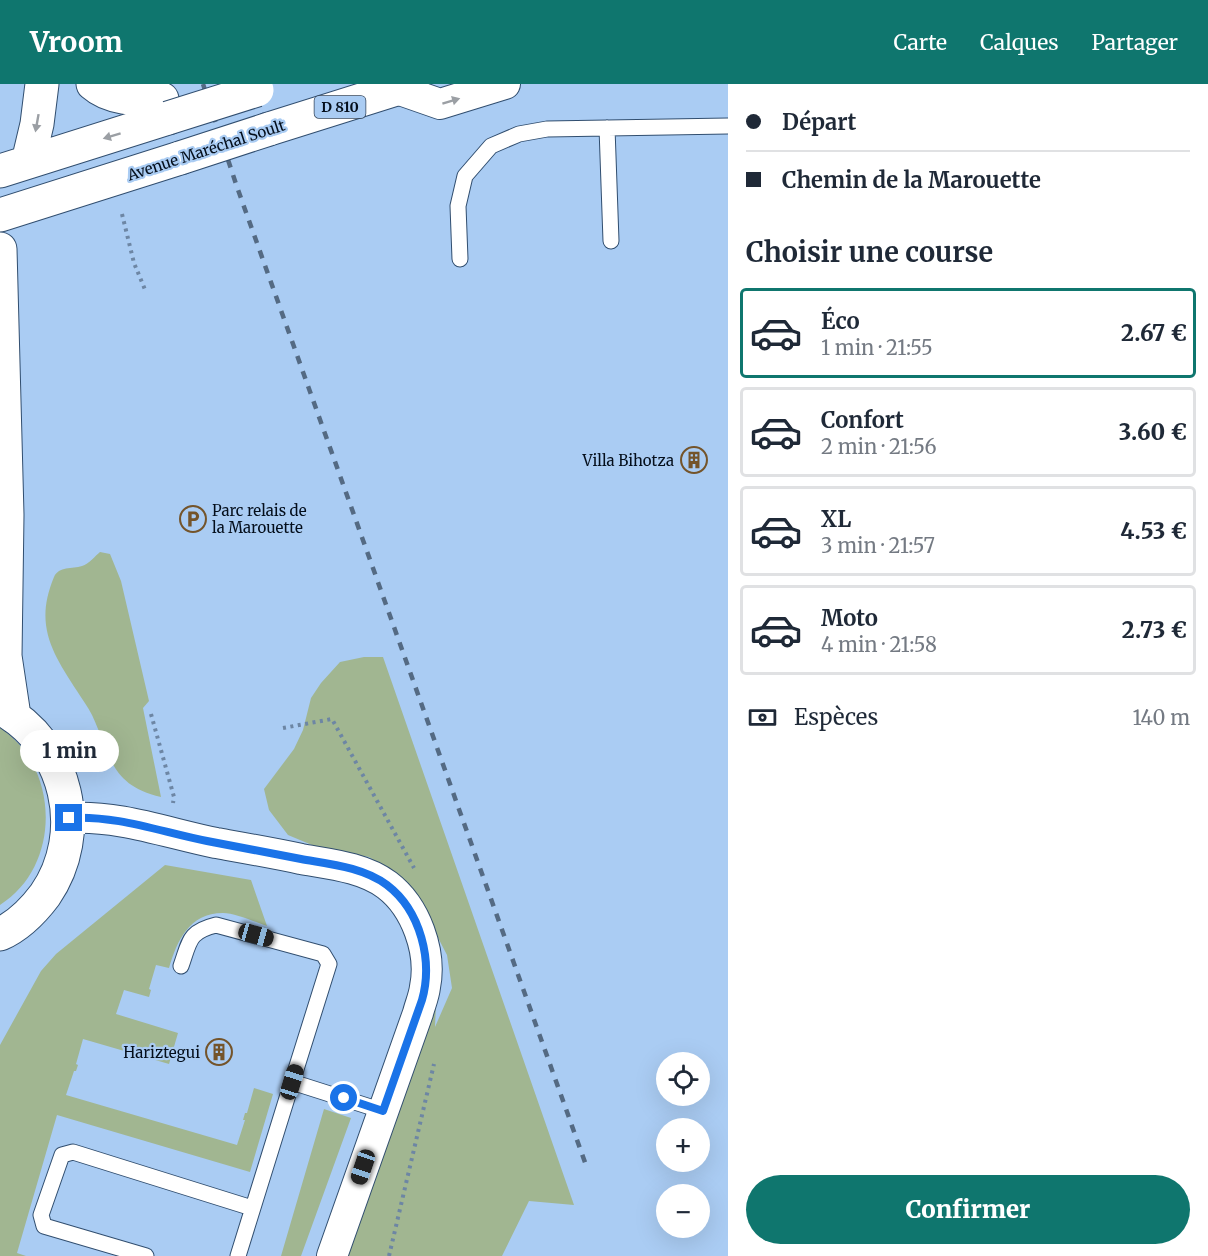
<!DOCTYPE html>
<html lang="fr">
<head>
<meta charset="utf-8">
<style>
	body { margin:0; font-family:Merriweather,serif; background:#f2f2f3; color:#1f2937; height:100vh; display:flex; flex-direction:column; font-size:22px; white-space:nowrap }
	* { box-sizing:border-box; margin:0 }
	p { font-size:20px; color:#747a83 }
	.icon { flex:none; width:33px; height:33px; fill:none; stroke:currentColor; stroke-width:2; stroke-linecap:round; stroke-linejoin:round }
	.map { position:relative; flex:1; overflow:hidden }
	.details { display:flex; flex-direction:column; background:#fff; width:480px }
	.details>* { flex:none }
	.banner { display:grid; align-content:center; height:132px; padding:0 18px; background:#fff }
	.fabs { position:absolute; left:656px; top:968px; display:grid; gap:12px }
	.fabs a { display:grid; place-items:center; width:54px; height:54px; border-radius:50%; background:#fff; box-shadow:0 6px 24px #0002; font-size:30px }
	.end { position:absolute; width:27px; height:27px; margin:-14px; border:8px solid #1a73e8; background:#fff; box-shadow:0 0 0 3px #fff }
	.from { border-radius:50% }
	.bubble { position:absolute; height:42px; border-radius:21px; background:#fff; box-shadow:0 6px 24px #0002; font-size:20px; font-weight:800; line-height:42px; text-align:center }
	.car { position:absolute; width:18px; height:36px; margin:-18px -9px; border-radius:8px; box-shadow:0 0 4px 2px #0007; background:linear-gradient(#222 24%,#8ab4d8 0 40%,#222 0 76%,#8ab4d8 0 86%,#222 0) }
	.banner b { display:flex; align-items:center; gap:21px; height:57px; font-size:22px }
	.banner b+b { border-top:2px solid #e0e1e3 }
	.banner i { width:15px; height:15px; background:#1f2937 }
	ul { padding:0; list-style:none }
	li { display:flex; align-items:center; gap:18px; height:90px; margin:0 12px 9px; padding:0 6px; border:3px solid #e0e1e3; border-radius:6px }
	li div { flex:1 }
	li b { display:block; font-size:22px }
	li em { font-style:normal; font-weight:800 }
	li.active { border-color:#0f766e }
	li>.icon { width:54px; height:54px; stroke-width:1.5 }
	h2 { padding:0 18px; font-size:27px; line-height:72px }
	.pay { display:flex; align-items:center; gap:15px; height:66px; padding:0 18px; font-size:22px }
	.pay p { margin-inline-start:auto }
	.button { display:flex; gap:12px; margin-top:auto; padding:12px 18px }
	.button a { flex:1; height:69px; border-radius:36px; background:#0f766e; color:#fff; font-size:24px; font-weight:800; line-height:69px; text-align:center }
	header { display:flex; align-items:center; gap:36px; box-sizing:border-box; height:84px; padding:0 30px; background:#0f766e; color:#fff }
	header strong { font-size:28px }
	nav { display:flex; gap:33px; margin-inline-start:auto; font-size:21px }
	main { display:flex; flex:1; min-height:0 }
	.map>svg:first-child { display:block }
	.green { fill:#a1b691 }
	.lines { fill:none; stroke-linecap:round; stroke-linejoin:round }
	.lane-casing { stroke:#314e6f; stroke-width:17 }
	.street-casing { stroke:#314e6f; stroke-width:32 }
	.primary-casing { stroke:#314e6f; stroke-width:35 }
	.path { stroke:#6d86a4; stroke-width:4; stroke-dasharray:3 4.5; stroke-linecap:butt }
	.lane { stroke:#fff; stroke-width:15 }
	.street { stroke:#fff; stroke-width:30 }
	.primary { stroke:#fff; stroke-width:33 }
	.rail { stroke:#546a83; stroke-width:4.5; stroke-dasharray:8 8; stroke-linecap:butt }
	.primary-bridge-casing { stroke:#314e6f; stroke-width:35; stroke-linecap:butt }
	.primary-bridge { stroke:#fff; stroke-width:33 }
	.oneway { fill:#9b9fa4 }
	.route { stroke:#1a73e8; stroke-width:8 }
	.labels { text-anchor:middle; dominant-baseline:central; stroke-width:4.5; stroke-linejoin:round; paint-order:stroke }
	.shield { fill:#aaccf3; stroke:#36475c; stroke-width:1.5 }
	.shield-label { font-size:14px; font-weight:bold; fill:#040e1b }
	.street-label { font-size:15px; fill:#040e1b; stroke:#aaccf3 }
	.poi-label { font-size:15px; fill:#040e1b; stroke:#aaccf3; text-anchor:end }
</style>
</head>
<body>
<header>
<strong>Vroom</strong>
<nav><a>Carte</a><a>Calques</a><a>Partager</a></nav>
</header>
<main>
<div class="map">
<svg width="728" height="1172" viewBox="0 0 728 1172">
	<rect width="100%" height="100%" fill="#aaccf3"/>
	<path class="green" d="M100,468L110,470L121,497L149,617L143,624L161,713C110,701 111,672 92,631C88,623 82,615 77,607C52,568 34,541 54,493C59,482 72,485 82,482C89,480 95,472 100,468Z
		M364,573H383L574,1121L529,1117L502,1172H345L436,920L435,943L452,904L447,871L419,817L401,794L369,773L319,764L288,751L269,726L264,705L294,665L303,646L311,614L321,599L340,578Z
		M0,644C60,683 62,782 0,821Z
		M165,781L251,796L267,842C255,838 235,829 223,829C189,829 177,857 169,884L156,881L149,905L151,906L149,913L124,906L116,930L178,949L169,980L83,955L76,980L78,981L76,987H74L66,1011L237,1061L245,1036H243L245,1029H247L254,1004L273,1010L250,1088L57,1031L17,1169L26,1172H0V961L41,887L56,870Z
		M324,1025L351,1034L301,1172H281Z"/>
	<g class="lines">
		<defs>
			<path id="lane" d="M607,44L611,157
				M460,175L458,122L465,92L491,62L519,50L547,45L728,42
				M181,882C190,857 188,848 216,841L323,870L329,880L292,998L383,1027
				M146,1172L44,1142L41,1131L62,1071L73,1068L252,1124
				M238,1172L292,998"/>
			<path id="street" d="M397,5L440,20L505,0
				M69,734C119,731 167,749 216,759C244,764 273,769 301,775C329,780 363,783 387,801C416,823 432,868 425,903C424,912 420,921 418,929L332,1172"/>
			<path id="primary" d="M93,0C111,16 139,15 162,15
				M269,45L412,0
				M28,78L37,40L42,0
				M0,87L168,34
				M0,131L180,74
				M0,165L7,431L5,572L14,632
				M0,624C68,660 88,749 45,811C33,827 18,842 0,850"/>
		</defs>
		<use href="#lane" class="lane-casing"/>
		<use href="#street" class="street-casing"/>
		<use href="#primary" class="primary-casing"/>
		<path class="path" d="M122,130L134,179L146,208
			M151,630L174,713L173,719
			M283,644L332,635L414,784
			M389,1172L434,980"/>
		<use href="#lane" class="lane"/>
		<use href="#street" class="street"/>
		<use href="#primary" class="primary"/>
		<path class="rail" d="M203,0L237,103L587,1084"/>
		<defs>
			<path id="primary-bridge" d="M168,34L257,6
				M180,74L269,45"/>
		</defs>
		<use href="#primary-bridge" class="primary-bridge-casing"/>
		<use href="#primary-bridge" class="primary-bridge"/>
	</g>
	<defs><path id="oneway-solid" d="M-6-.8H1V-3.2L6.5 0L1 3.2V.8H-6Z" transform="scale(1.5)"/></defs>
	<g class="oneway">
		<use href="#oneway-solid" transform="translate(451 17) rotate(-17)"/>
		<use href="#oneway-solid" transform="translate(37 39) rotate(100)"/>
		<use href="#oneway-solid" transform="translate(112 52) rotate(163)"/>
	</g>
	<g class="lines">
		<path class="route" d="M69,734C117,731 161,748 207,757C238,763 270,769 301,775C329,780 363,783 387,801C421,827 433,877 422,916L383,1027L344,1014"/>
	</g>
	<defs>
		<symbol id="building-ring" viewBox="-11 -11 22 22"><circle r="9.5" fill="#aaccf3" stroke="#74542a" stroke-width="1.5"/><path d="M-4-6H4V6H1V3H-1V6H-4ZM-2.5-4.3h1.7v1.8h-1.7ZM.8-4.3h1.7v1.8H.8ZM-2.5-1h1.7V.8h-1.7ZM.8-1h1.7V.8H.8Z" fill="#74542a"/></symbol>
		<symbol id="parking-ring" viewBox="-11 -11 22 22"><circle r="9.5" fill="#aaccf3" stroke="#74542a" stroke-width="1.5"/><path d="M-3.5-5.5H1a3.5 3.5 0 0 1 0 7H-1V5.5H-3.5ZM-1-3.4V-.6H.8a1.4 1.4 0 0 0 0-2.8Z" fill="#74542a"/></symbol>
	</defs>
	<g fill-rule="evenodd">
		<use href="#building-ring" x="679" y="361" width="30" height="30"/>
		<use href="#parking-ring" x="178" y="420" width="30" height="30"/>
		<use href="#building-ring" x="204" y="953" width="30" height="30"/>
	</g>
	<g class="labels">
		<rect class="shield" x="314.5" y="12" width="51" height="22" rx="4.5"/>
		<g class="shield-label">
			<text x="340" y="23">D 810</text>
		</g>
		<g class="street-label">
			<text transform="translate(206 66) rotate(-18)">Avenue Maréchal Soult</text>
		</g>
		<g class="poi-label">
			<text x="674" y="376">Villa Bihotza</text>
			<text x="212" y="426" text-anchor="start">Parc relais de<tspan x="212" dy="17">la Marouette</tspan></text>
			<text x="200" y="968">Hariztegui</text>
		</g>
	</g>
</svg>
<div class="fabs">
<a><svg class="icon" aria-label="locate" viewBox="0 0 24 24"><circle cx="12" cy="12" r="6"/><path d="M12 2v4M12 18v4M2 12h4M18 12h4"/></svg></a>
<a>+</a>
<a>−</a>
</div>
<i class="end from" style="left:344px;top:1014px"></i>
<i class="end" style="left:69px;top:734px"></i>
<div class="bubble" style="left:20px;top:646px;width:99px">1 min</div>
<i class="car" style="left:256px;top:851px;rotate:106deg"></i>
<i class="car" style="left:292px;top:998px;rotate:17deg"></i>
<i class="car" style="left:363px;top:1083px;rotate:199deg"></i>
</div>
<section class="details">
<div class="banner">
<b><i class="from"></i>Départ</b>
<b><i></i>Chemin de la Marouette</b>
</div>
<h2>Choisir une course</h2>
<ul>
<li class="active"><svg class="icon" aria-label="car" viewBox="0 0 24 24"><path d="M5 17H2v-5l4-1 3-4h7l3 4 3 1v5h-3M9 17h6M6 11h13"/><circle cx="7" cy="17" r="2"/><circle cx="17" cy="17" r="2"/></svg><div><b>Éco</b><p>1 min · 21:55</p></div><em>2.67 €</em></li>
<li><svg class="icon" aria-label="car" viewBox="0 0 24 24"><path d="M5 17H2v-5l4-1 3-4h7l3 4 3 1v5h-3M9 17h6M6 11h13"/><circle cx="7" cy="17" r="2"/><circle cx="17" cy="17" r="2"/></svg><div><b>Confort</b><p>2 min · 21:56</p></div><em>3.60 €</em></li>
<li><svg class="icon" aria-label="car" viewBox="0 0 24 24"><path d="M5 17H2v-5l4-1 3-4h7l3 4 3 1v5h-3M9 17h6M6 11h13"/><circle cx="7" cy="17" r="2"/><circle cx="17" cy="17" r="2"/></svg><div><b>XL</b><p>3 min · 21:57</p></div><em>4.53 €</em></li>
<li><svg class="icon" aria-label="car" viewBox="0 0 24 24"><path d="M5 17H2v-5l4-1 3-4h7l3 4 3 1v5h-3M9 17h6M6 11h13"/><circle cx="7" cy="17" r="2"/><circle cx="17" cy="17" r="2"/></svg><div><b>Moto</b><p>4 min · 21:58</p></div><em>2.73 €</em></li>
</ul>
<div class="pay"><svg class="icon" aria-label="cash" viewBox="0 0 24 24"><path d="M3 7h18v10H3z"/><circle cx="12" cy="12" r="2"/></svg>Espèces<p>140 m</p></div>
<div class="button"><a>Confirmer</a></div>
</section>
</main>
</body>
</html>
